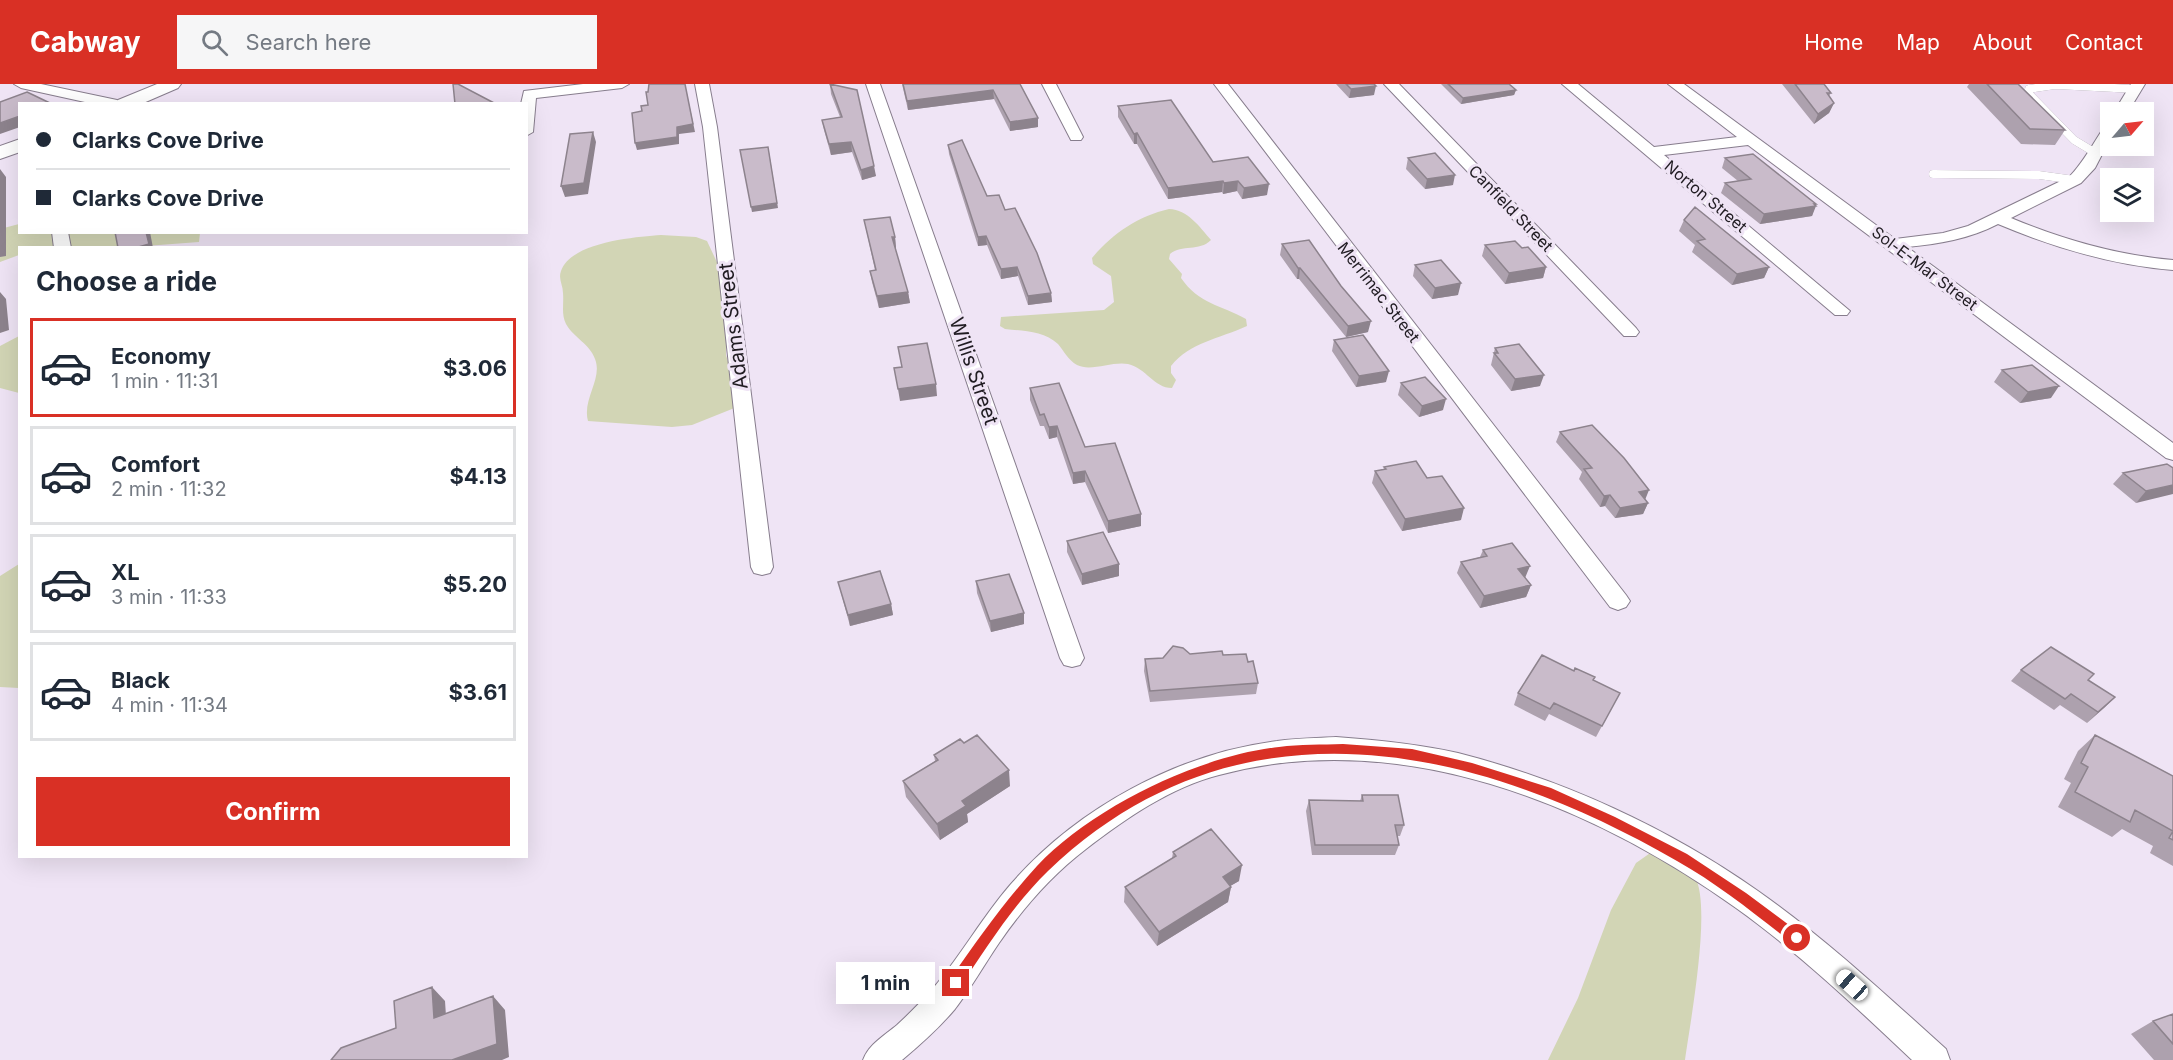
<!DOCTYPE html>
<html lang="en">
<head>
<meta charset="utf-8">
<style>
	body { margin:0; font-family:Inter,sans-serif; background:#f6f6f7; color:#1f2937; height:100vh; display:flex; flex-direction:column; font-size:22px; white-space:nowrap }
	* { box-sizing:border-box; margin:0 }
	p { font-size:20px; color:#747a83 }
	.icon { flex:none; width:33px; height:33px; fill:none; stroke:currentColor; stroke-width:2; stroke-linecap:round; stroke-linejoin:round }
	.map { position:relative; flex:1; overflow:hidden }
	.sheet { position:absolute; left:18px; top:162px; width:510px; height:612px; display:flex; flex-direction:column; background:#fff; border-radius:0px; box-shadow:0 6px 24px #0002 }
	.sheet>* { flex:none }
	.banner { position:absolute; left:18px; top:18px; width:510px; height:132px; border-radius:0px; box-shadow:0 6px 24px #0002; display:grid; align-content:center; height:132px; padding:0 18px; background:#fff }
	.needle { width:39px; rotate:62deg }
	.buttons { position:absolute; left:2100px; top:18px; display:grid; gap:12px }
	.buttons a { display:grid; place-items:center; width:54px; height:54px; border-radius:0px; background:#fff; box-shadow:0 6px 24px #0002; font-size:30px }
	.end { position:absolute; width:27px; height:27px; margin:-14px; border:8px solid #d93025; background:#fff; box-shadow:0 0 0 3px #fff }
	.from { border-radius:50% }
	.bubble { position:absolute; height:42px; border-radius:0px; background:#fff; box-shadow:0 6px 24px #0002; font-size:20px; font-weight:700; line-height:42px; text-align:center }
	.car { position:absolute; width:18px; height:36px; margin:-18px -9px; border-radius:8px; box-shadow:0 0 4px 2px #0007; background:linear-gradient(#fff 24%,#345 0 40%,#fff 0 76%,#345 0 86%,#fff 0) }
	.banner b { display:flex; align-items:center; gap:21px; height:57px; font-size:22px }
	.banner b+b { border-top:2px solid #e0e1e3 }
	.banner i { width:15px; height:15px; background:#1f2937 }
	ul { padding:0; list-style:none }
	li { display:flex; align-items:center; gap:18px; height:99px; margin:0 12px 9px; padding:0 6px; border:3px solid #e0e1e3; border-radius:0px }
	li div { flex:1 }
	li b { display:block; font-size:22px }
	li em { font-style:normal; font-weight:700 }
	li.active { border-color:#d93025 }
	li>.icon { width:54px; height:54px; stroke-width:1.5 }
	h2 { padding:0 18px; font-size:27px; line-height:72px }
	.button { display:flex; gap:12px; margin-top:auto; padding:12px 18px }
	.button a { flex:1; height:69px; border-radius:0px; background:#d93025; color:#fff; font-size:24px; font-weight:700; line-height:69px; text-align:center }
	header { display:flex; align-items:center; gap:36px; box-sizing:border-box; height:84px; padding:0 30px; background:#d93025; color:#fff }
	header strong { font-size:28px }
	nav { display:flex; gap:33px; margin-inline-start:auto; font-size:21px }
	.search { width:420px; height:54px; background:#f6f6f7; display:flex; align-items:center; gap:15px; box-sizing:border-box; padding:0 21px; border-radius:0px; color:#747a83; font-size:22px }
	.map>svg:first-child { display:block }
	.green { fill:#d2d5b5 }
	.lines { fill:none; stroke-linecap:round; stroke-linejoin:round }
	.service-casing { stroke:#877d8d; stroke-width:8 }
	.minor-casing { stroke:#877d8d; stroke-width:2 }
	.tertiary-casing { stroke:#877d8d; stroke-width:2 }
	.service { stroke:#fff; stroke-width:8 }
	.minor { fill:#fff; fill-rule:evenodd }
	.tertiary { fill:#fff; fill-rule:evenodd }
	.wall { fill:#ada1ae }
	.shaded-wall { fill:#8d838d }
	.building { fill:#c9bbca; stroke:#8d838d; stroke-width:1.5 }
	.route { fill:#d93025 }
	.labels { text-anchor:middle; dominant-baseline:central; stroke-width:6; stroke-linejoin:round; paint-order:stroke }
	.far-street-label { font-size:16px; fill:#201c22; stroke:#efe4f5 }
	.street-label { font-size:20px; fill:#201c22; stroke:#efe4f5 }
</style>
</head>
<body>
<header>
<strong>Cabway</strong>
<div class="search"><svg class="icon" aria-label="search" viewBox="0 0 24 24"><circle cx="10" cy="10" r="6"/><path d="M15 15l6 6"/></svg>Search here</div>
<nav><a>Home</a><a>Map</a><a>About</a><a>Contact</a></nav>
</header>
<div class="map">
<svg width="2173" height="976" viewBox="0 0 2173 976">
	<rect width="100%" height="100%" fill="#efe4f5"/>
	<path class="green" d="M1169,125C1188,126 1199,142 1211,156C1199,168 1182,160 1170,170L1169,175L1182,190L1181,194C1199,220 1221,221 1246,235L1247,242C1219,255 1190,258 1171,282V289L1176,296L1172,304C1154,304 1146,284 1128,280C1112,277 1091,288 1077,281C1068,276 1064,267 1058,260C1044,247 1023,247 1005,245L1000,242L1001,233L1104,226L1114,218L1111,192L1093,180L1092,174C1112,150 1138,132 1169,125Z
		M19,140L20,148L200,149L199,158L119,164H20L19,171L0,178V145Z
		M661,151L696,153L707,157L722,189L727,220L726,271L735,301L737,323L692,341L672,343L588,337C582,315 603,295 595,275C590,260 574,254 566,240C561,230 564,220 563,209C563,201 558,195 561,187C571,158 635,153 661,151Z
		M19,252V309L0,304V262Z
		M19,480V604L0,603V492Z
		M1663,760C1673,770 1689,781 1695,793C1712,823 1690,939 1685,976H1548L1578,914L1611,826L1636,779Z"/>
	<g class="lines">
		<defs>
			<path id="service" d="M2094,68L2074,56L2029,10V5L2055,1L2134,5
				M1933,90L2039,91L2075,96"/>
			<path id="minor" d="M14,0H41L117,16L124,20H94L21,4Z
				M583,0H629L622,4L536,14L533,48L526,52V20H521L524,7Z
				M695,0H709L717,43L773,483L770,489L762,491L754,489L751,483L703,43Z
				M866,0H880L1084,574L1080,581L1072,583L1064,581L1060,574Z
				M1042,0H1056L1083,53L1081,56H1071Z
				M1214,0H1228L1626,511L1630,517L1626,523L1618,526L1610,523Z
				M1384,0H1399L1636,244L1639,248L1636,252H1624Z
				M1562,0H1578L1654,63L1737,53L1668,0H1684L1895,155L1943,149L1968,142L2069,93C2084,78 2093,59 2105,42L2110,41V55L2095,84L2081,99L2011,134C2064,156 2116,171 2173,176V186C2112,181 2055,164 1998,140C1969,155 1939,160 1907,163L2173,359V376L2166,374L1748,61L1664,71L1850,227L1847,231H1835Z
				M2131,0H2145L2128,28H2114Z
				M52,148H68L71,164H54Z
				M1336,653C1377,656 1418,660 1458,669C1564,696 1668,744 1758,807C1825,854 1885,910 1946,965L1950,976H1912C1856,923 1799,869 1736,824C1590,720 1400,642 1219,691C1171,703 1125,735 1086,765C1052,791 1023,824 999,859C984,881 971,904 955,925C939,944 921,960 902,976H863C869,960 884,952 897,941C910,929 923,916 935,902C962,870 983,832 1011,800C1076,725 1178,669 1277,657C1297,654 1317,654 1336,653Z"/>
			<path id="tertiary" d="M157,0H181L178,4L141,20H115L118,16Z
				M20,55V68L0,75V62Z"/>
		</defs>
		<use href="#service" class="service-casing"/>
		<use href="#minor" class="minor-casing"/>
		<use href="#tertiary" class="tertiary-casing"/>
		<use href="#service" class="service"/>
		<use href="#minor" class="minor"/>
		<use href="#tertiary" class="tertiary"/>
	</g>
	<path class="wall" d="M830,0L876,92L862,96L852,68L831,71L824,46L822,36L840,33L831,10Z
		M902,0H1020L1038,34V43L1010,47L994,15L908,26Z
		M1336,0H1374V11L1349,14Z
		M1441,0H1509L1516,6L1514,11L1461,20Z
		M1782,0H1824L1831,9L1829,12L1834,19L1829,29L1814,40Z
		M1969,0H2018L2065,46L2055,61L2021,60L1967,3Z
		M1118,22L1213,78L1267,111L1242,115L1237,107L1223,110L1222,108L1168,115L1137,60H1134L1118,33Z
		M948,61L987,112L1005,126L1051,209L1052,218L1028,221L1018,192L1001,195L987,161L978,162L949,70Z
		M1408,74L1453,101L1425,105L1406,85Z
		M1725,74L1815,122L1812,132L1760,140L1721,109L1725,99L1738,97L1722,84Z
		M864,136L895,153L896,164H895L908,208L910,219L879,224L872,198L870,187L875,186Z
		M1684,136L1769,183L1764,194L1732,201L1692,168L1695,161L1679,147Z
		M1282,160L1368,248L1346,253L1299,195H1297L1280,171Z
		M1485,161L1522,164L1546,183L1543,194L1505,200L1482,172Z
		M1415,181L1458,211L1432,215L1413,192Z
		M1334,256L1386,298L1356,303L1332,267Z
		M1495,264L1540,302L1511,307L1491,281Z
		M2002,286L2051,314L2020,319L1994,298Z
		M1401,299L1443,326L1419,333L1398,311Z
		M1030,304L1085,363L1141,430V442L1108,449L1085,398L1073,400L1057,353L1049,355L1044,342H1040L1030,316Z
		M1560,348L1645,416L1648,419L1643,430L1615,434L1605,422L1600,423L1579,395L1582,388L1556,358Z
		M1384,383L1427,394L1461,436L1402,447L1372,399L1375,387L1383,386Z
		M2173,384L2136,419L2113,400L2123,389Z
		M1067,457L1119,492L1082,501L1067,468Z
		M1483,466L1531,501L1526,513L1480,524L1457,489L1461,478L1480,473Z
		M976,497L1024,529V540L991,548L977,509Z
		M838,498L891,520L893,531L850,542Z
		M1190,570L1223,571L1248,578L1258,599L1256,610L1150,618L1144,587L1145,575L1163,574Z
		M2021,586L2094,590L2088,596L2115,613L2087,639L2060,621L2054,626L2011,597Z
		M1593,596L1620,609L1596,653L1549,630L1545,637L1514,621L1518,609Z
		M2095,651L2173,692V782L2150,769L2153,762L2122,745L2112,753L2058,723L2071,699L2064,695L2078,667Z
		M964,659L1010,702L967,730L968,738L940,756L906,713L903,697L935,677L934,671Z
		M1362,711L1404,741L1400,752H1397L1399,761L1395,771H1312L1306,727L1309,716L1360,717Z
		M1173,768L1239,797L1230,802L1231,803L1228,818L1157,862L1124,818L1125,803L1172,774Z
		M2173,930V976H2154L2131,950L2153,937Z"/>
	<path class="shaded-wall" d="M685,0L695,48L679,50V60L637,66L635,59L677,43Z
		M1376,2L1374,11L1349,14L1351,5Z
		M993,6L994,15L908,26L907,17Z
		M1516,6L1514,11L1461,20L1463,14Z
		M1834,19L1829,29L1814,40L1818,30Z
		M20,32V43L0,50V39Z
		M1038,34V43L1010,47V38Z
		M593,48L596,58L588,110L565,113L561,102Z
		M1137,49V60H1134V50Z
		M851,58L852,68L831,71L829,60Z
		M769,68L778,124L752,128L751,123Z
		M874,82L876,92L862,96L861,86Z
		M0,85L6,93V172L0,173Z
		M1455,91L1453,101L1425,105L1427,95Z
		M1223,97L1222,108L1168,115V104Z
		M1238,97L1237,107L1223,110L1224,99Z
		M1269,100L1267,111L1242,115L1244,104Z
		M1816,120L1815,123L1816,122L1812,132L1760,140L1764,130Z
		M146,148H150L153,164H135Z
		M986,152L987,161L978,162V153Z
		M892,153H895L896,164H893Z
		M1017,183L1018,192L1001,195V185Z
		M1546,183L1543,194L1505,200L1509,189Z
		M1769,183L1764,194L1732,201L1737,190Z
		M1298,184H1300L1299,195H1297Z
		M1461,199L1458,211L1432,215L1435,204Z
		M0,208L6,215L9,246L0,249Z
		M908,208L910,219L879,224L877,212Z
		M1051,209L1052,218L1028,221V212Z
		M1371,237L1368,248L1346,253L1348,242Z
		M1389,287L1386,298L1356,303L1359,292Z
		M1544,291L1540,302L1511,307L1515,295Z
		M936,300L937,312L900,317L898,305Z
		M2059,302L2051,314L2020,319L2028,308Z
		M1446,315L1443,326L1419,333L1422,322Z
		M1057,342V353L1049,355V343Z
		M1085,387V398L1073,400V389Z
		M2173,401V410L2136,419L2146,407Z
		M1649,406L1645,416L1639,408Z
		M1610,411L1605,422L1600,423L1604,412Z
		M1648,419L1643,430L1615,434L1620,424Z
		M1464,424L1461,436L1402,447L1405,435Z
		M1141,430V442L1108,449V437Z
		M1119,480V492L1082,501V490Z
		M1530,482L1525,494L1518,485Z
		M1531,501L1526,513L1480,524L1484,512Z
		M891,520L893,531L850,542L848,531Z
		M1024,529V540L991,548L990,537Z
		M2115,613L2104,624L2087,639L2098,628Z
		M1009,686L1010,702L967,730L968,738L940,756L937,740L962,717Z
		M1242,781L1239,797L1220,808L1223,793Z
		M1231,803L1228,818L1157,862L1159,848Z
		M432,903L445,917L447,947L434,934Z
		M493,912L505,926L509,973L502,976H452Z"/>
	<path class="building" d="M453,0H458L496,20H455Z
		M649,0H685L693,40L677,43V53L635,59L632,29L642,27L641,22L648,21L646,8H648Z
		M830,0L857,6L874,82L861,86L851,58L829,60L822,36L842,33Z
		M903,0H1020L1038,34L1010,38L993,6L907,17Z
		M1346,0H1374L1376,2L1351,5Z
		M1448,0H1509L1516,6L1463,14Z
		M1795,0H1824L1831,9H1827L1834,19L1818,30Z
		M1987,0H2018L2065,46L2030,45Z
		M27,8L52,20H20V32L0,39V18Z
		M1171,16L1213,78L1248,73L1269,100L1244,104L1238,97L1224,99L1223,97L1168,104L1137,49L1134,50L1118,22Z
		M593,48L584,99L561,102L570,50Z
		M962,56L987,112L999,111L1005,126L1015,124L1037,169L1051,209L1028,212L1017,183L1001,185L986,152L978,153L948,61Z
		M768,63L777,119L751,123L740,66Z
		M1435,69L1455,91L1427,95L1408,74Z
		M1753,70L1816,120H1814L1816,122L1764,130L1725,99L1751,95L1725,74Z
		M1695,123L1769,183L1737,190L1697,157L1705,155L1684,136Z
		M890,133L895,153H892L908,208L877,212L870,187L876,186L864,136Z
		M115,148H146L149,160L135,164H118Z
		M1309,156L1341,202L1371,237L1348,242L1300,184H1298L1282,160Z
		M1515,157L1522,164L1528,163L1546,183L1509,189L1485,161Z
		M1441,176L1461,199L1435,204L1415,181Z
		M1363,251L1389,287L1359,292L1334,256Z
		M927,259L936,300L898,305L894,284L902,283L898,263Z
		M1519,260L1544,291L1515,295L1494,269H1498L1495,264Z
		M2032,281L2059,302L2028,308L2002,286Z
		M1425,293L1446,315L1422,322L1401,299Z
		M1059,299L1085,363L1115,359L1141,430L1108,437L1085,387L1073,389L1057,342L1049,343L1044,330L1040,331L1030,304Z
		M1592,341L1624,374L1649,406L1639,408L1648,419L1620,424L1610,411L1604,412L1584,385L1592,384L1560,348Z
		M1416,377L1427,394L1442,392L1464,424L1405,435L1375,387L1386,385L1384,383Z
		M2167,380L2173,384V401L2146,407L2123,389Z
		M1103,448L1119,480L1082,490L1067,457Z
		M1512,459L1530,482L1518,485L1531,501L1484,512L1461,478L1487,472L1483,466Z
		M880,487L891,520L848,531L838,498Z
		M1009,490L1024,529L990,537L976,497Z
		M1173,562L1183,564L1190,570L1222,567L1223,571L1246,570L1248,578L1253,577L1258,599L1150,607L1145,575L1163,574Z
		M2051,563L2094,590L2088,596L2115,613L2098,628L2071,610L2065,615L2021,586Z
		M1542,571L1574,587L1575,584L1595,593L1593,596L1620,609L1602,642L1554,619L1550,625L1518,609Z
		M977,651L1009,686L962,717L966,722L937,740L903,697L938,676L934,671L960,655L964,659Z
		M2095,651L2173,692V756L2169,754L2173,747L2135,726L2130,738L2075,708L2088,683L2081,679Z
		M1362,711H1398L1404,741H1395L1399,761H1315L1309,716L1363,717Z
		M1211,745L1242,781L1223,793L1231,803L1159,848L1125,803L1176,772L1173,768Z
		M432,903L434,934L493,912L497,960L452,976H331L341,964L396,944L394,917Z
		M2173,930V960L2153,937Z"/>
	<path class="route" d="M1343,660L1412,665L1472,679L1551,704L1615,733L1687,770L1746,809L1801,850L1803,854L1797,860L1792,859C1755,830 1718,800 1677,777C1473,659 1236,607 1048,787C1013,821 987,863 960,903L956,905L951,903L949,899L951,894C978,855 1005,817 1037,782C1093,723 1198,672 1279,663C1300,660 1322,661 1343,660Z"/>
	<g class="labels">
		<g class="far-street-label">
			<text transform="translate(1706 112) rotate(40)">Norton Street</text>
			<text transform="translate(1511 124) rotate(46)">Canfield Street</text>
			<text transform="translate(1925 184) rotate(37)">Sol-E-Mar Street</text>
			<text transform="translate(1379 208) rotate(52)">Merrimac Street</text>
		</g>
		<g class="street-label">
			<text transform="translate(733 242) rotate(-97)">Adams Street</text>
			<text transform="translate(974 287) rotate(71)">Willis Street</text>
		</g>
	</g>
</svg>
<div class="buttons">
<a><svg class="needle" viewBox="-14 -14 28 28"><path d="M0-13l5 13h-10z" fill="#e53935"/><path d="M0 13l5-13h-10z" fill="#747a83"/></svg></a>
<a><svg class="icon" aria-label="layers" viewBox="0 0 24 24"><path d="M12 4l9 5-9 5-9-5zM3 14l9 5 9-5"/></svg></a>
</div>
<i class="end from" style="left:1797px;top:854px"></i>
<i class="end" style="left:956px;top:899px"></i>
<div class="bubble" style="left:836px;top:878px;width:99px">1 min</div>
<i class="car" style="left:1852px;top:901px;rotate:312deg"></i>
<div class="banner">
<b><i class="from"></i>Clarks Cove Drive</b>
<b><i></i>Clarks Cove Drive</b>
</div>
<section class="sheet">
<h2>Choose a ride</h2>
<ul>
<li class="active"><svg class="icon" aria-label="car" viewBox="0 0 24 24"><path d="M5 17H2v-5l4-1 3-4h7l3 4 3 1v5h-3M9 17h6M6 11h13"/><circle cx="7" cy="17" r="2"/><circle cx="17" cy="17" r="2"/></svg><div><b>Economy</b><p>1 min · 11:31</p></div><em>$3.06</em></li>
<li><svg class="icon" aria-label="car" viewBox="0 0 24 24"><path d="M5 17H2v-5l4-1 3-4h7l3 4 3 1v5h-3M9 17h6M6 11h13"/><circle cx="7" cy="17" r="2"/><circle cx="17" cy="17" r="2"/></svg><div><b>Comfort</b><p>2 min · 11:32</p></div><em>$4.13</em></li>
<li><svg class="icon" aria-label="car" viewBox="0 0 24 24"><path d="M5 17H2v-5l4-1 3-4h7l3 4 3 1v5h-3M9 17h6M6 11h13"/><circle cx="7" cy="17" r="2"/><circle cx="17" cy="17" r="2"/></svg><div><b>XL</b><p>3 min · 11:33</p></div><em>$5.20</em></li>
<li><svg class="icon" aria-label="car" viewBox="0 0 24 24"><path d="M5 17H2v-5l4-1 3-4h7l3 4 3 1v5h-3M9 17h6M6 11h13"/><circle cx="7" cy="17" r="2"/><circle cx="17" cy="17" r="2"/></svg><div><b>Black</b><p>4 min · 11:34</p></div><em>$3.61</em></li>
</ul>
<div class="button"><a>Confirm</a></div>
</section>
</div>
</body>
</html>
